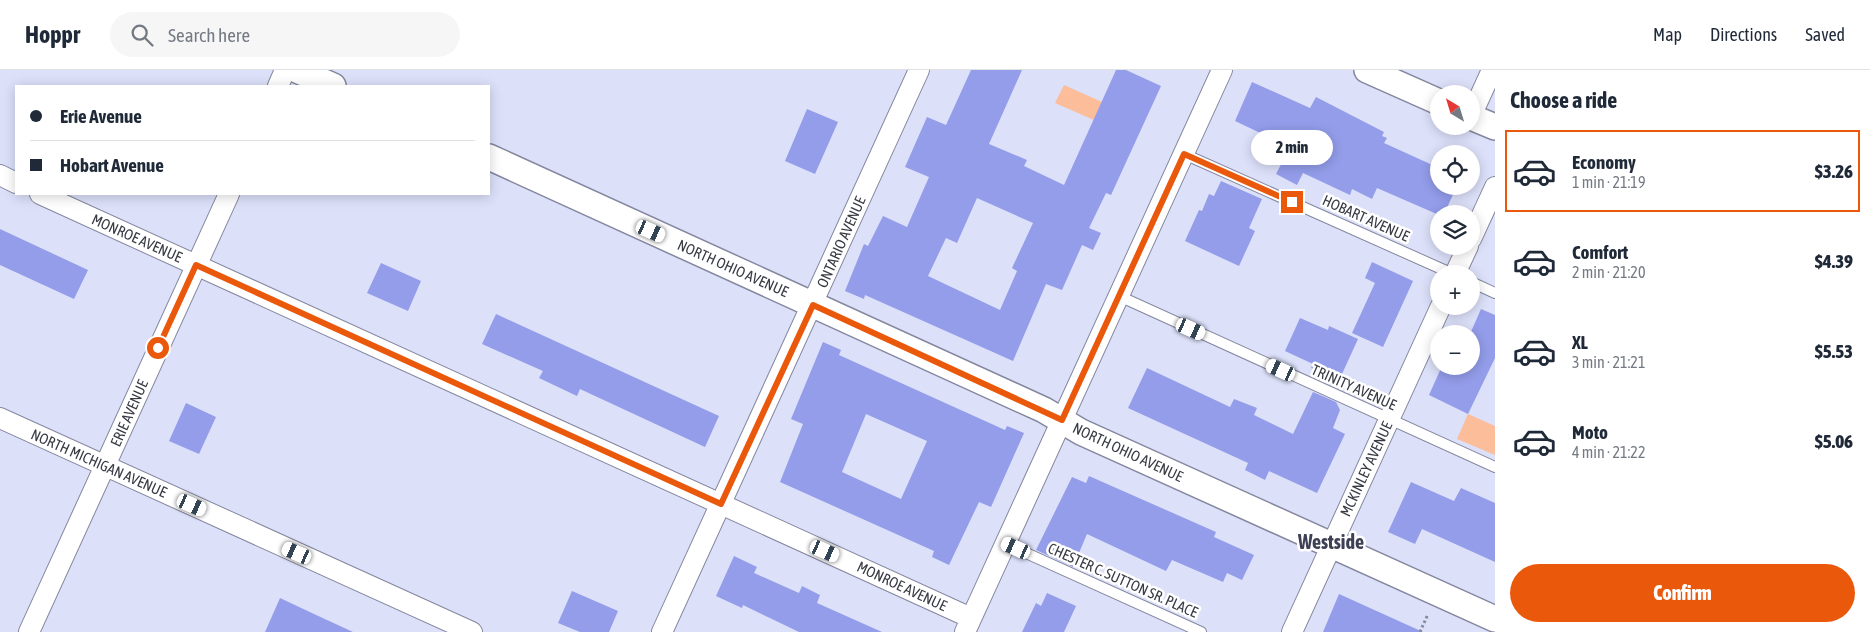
<!DOCTYPE html>
<html lang="en">
<head>
<meta charset="utf-8">
<style>
	body { margin:0; font-family:"Asap Condensed",sans-serif; background:#f6f6f7; color:#1f2937; height:100vh; display:flex; flex-direction:column; font-size:19px; white-space:nowrap }
	* { box-sizing:border-box; margin:0 }
	p { font-size:16px; color:#747a83 }
	.icon { flex:none; width:28px; height:28px; fill:none; stroke:currentColor; stroke-width:2; stroke-linecap:round; stroke-linejoin:round }
	.map { position:relative; flex:1; overflow:hidden }
	.details { display:flex; flex-direction:column; background:#fff; width:375px }
	.details>* { flex:none }
	.top-card { position:absolute; left:15px; top:15px; width:475px; height:110px; border-radius:0px; box-shadow:0 2px 12px #0003; display:grid; align-content:center; height:110px; padding:0 15px; background:#fff }
	.needle { width:32px; rotate:322deg }
	.tools { position:absolute; left:1430px; top:15px; display:grid; gap:10px }
	.tools a { display:grid; place-items:center; width:50px; height:50px; border-radius:50%; background:#fff; box-shadow:0 2px 12px #0003; font-size:25px }
	.end { position:absolute; width:22px; height:22px; margin:-11px; border:6px solid #ea580c; background:#fff; box-shadow:0 0 0 2px #fff }
	.from { border-radius:50% }
	.bubble { position:absolute; height:35px; border-radius:18px; background:#fff; box-shadow:0 2px 12px #0003; font-size:16px; font-weight:800; line-height:35px; text-align:center }
	.car { position:absolute; width:15px; height:30px; margin:-15px -8px; border-radius:6px; box-shadow:0 0 4px 1px #0007; background:linear-gradient(#fff 24%,#345 0 40%,#fff 0 76%,#345 0 86%,#fff 0) }
	.top-card b { display:flex; align-items:center; gap:18px; height:48px; font-size:19px }
	.top-card b+b { border-top:1px solid #e0e1e3 }
	.top-card i { width:12px; height:12px; background:#1f2937 }
	ul { padding:0; list-style:none }
	li { display:flex; align-items:center; gap:15px; height:82px; margin:0 10px 8px; padding:0 5px; border:2px solid transparent; border-radius:0px }
	li div { flex:1 }
	li b { display:block; font-size:19px }
	li em { font-style:normal; font-weight:800 }
	li.on { border-color:#ea580c }
	li>.icon { width:45px; height:45px; stroke-width:1.5 }
	h2 { padding:0 15px; font-size:22px; line-height:60px }
	.button { display:flex; gap:10px; margin-top:auto; padding:10px 15px }
	.button a { flex:1; height:58px; border-radius:30px; background:#ea580c; color:#fff; font-size:20px; font-weight:800; line-height:58px; text-align:center }
	header { display:flex; align-items:center; gap:30px; box-sizing:border-box; height:70px; padding:0 25px; background:#fff; border-bottom:1px solid #e0e1e3 }
	header strong { font-size:24px }
	nav { display:flex; gap:28px; margin-inline-start:auto; font-size:18px }
	.search { width:350px; height:45px; background:#f6f6f7; display:flex; align-items:center; gap:12px; box-sizing:border-box; padding:0 18px; border-radius:28px; color:#747a83; font-size:19px }
	main { display:flex; flex:1; min-height:0 }
	.map>svg:first-child { display:block }
	.green { fill:#fcbd9a }
	.building { fill:#939dea; fill-rule:evenodd }
	.lines { fill:none; stroke-linecap:round; stroke-linejoin:round }
	.service-casing { stroke:#84879e; stroke-width:12 }
	.minor-casing { stroke:#84879e; stroke-width:22 }
	.tertiary-casing { stroke:#84879e; stroke-width:28 }
	.path { stroke:#878a9b; stroke-width:3; stroke-dasharray:2.5 2.5; stroke-linecap:butt }
	.service { stroke:#fff; stroke-width:10 }
	.minor { stroke:#fff; stroke-width:20 }
	.tertiary { stroke:#fff; stroke-width:25 }
	.route { stroke:#ea580c; stroke-width:6 }
	.labels { text-anchor:middle; dominant-baseline:central; stroke-width:5; stroke-linejoin:round; paint-order:stroke }
	.street-label { font-size:15px; fill:#393b44; stroke:#fff }
	.district-label { font-size:20px; font-weight:bold; fill:#3e4155; stroke:#fff }
</style>
</head>
<body>
<header>
<strong>Hoppr</strong>
<div class="search"><svg class="icon" aria-label="search" viewBox="0 0 24 24"><circle cx="10" cy="10" r="6"/><path d="M15 15l6 6"/></svg>Search here</div>
<nav><a>Map</a><a>Directions</a><a>Saved</a></nav>
</header>
<main>
<div class="map">
<svg width="1495" height="562" viewBox="0 0 1495 562">
	<rect width="100%" height="100%" fill="#dce0f9"/>
	<path class="green" d="M1064,15L1102,32L1094,50L1055,33Z
		M1468,344L1495,356V385L1457,369Z"/>
	<path class="building" d="M971,0H1022L989,74L1027,90L1024,96L1064,115L1116,0H1126L1161,16L1111,125L1106,123L1089,158L1101,163L1093,180L1082,175L1062,220L1046,214L1013,291L865,225L864,229L845,221L864,174L868,176L883,146L907,157L929,107L905,97L927,47L946,55ZM977,128L1033,153L1012,198L1017,201L1000,240L928,206L946,168L957,173Z
		M1252,12L1310,38L1316,27L1384,62L1382,66L1387,68L1384,73L1439,98V116H1457L1444,144L1439,145L1377,118L1372,129L1352,119L1350,125L1303,103L1297,115L1276,104L1290,77L1235,51Z
		M807,39L838,52L815,104L785,91Z
		M1221,111L1262,129L1249,158L1255,161L1239,196L1185,171L1199,140L1202,141L1209,124L1214,126Z
		M0,159L88,200L74,229L0,195Z
		M1372,192L1413,211L1383,277L1352,263L1375,213L1365,208Z
		M381,193L421,211L408,241L367,223Z
		M1481,239L1495,245V288L1468,344L1429,325L1442,296H1471L1470,264Z
		M496,244L719,346L705,377L580,319L577,326L539,308L543,301L482,274Z
		M1300,248L1328,260L1329,256L1358,269L1336,317L1318,309L1321,303L1311,298L1313,294L1285,281Z
		M823,272L841,280L839,285L1005,360L1007,356L1024,363L991,437L979,432L949,495L932,487L934,481L780,412L803,354L791,349ZM866,344L927,371L901,429L842,402Z
		M1147,298L1230,337L1234,329L1257,338L1254,345L1293,364L1313,322L1336,332L1340,340L1333,358L1345,364L1317,423L1269,401L1265,410L1245,400L1248,393L1128,338Z
		M186,333L216,347L199,384L169,371Z
		M1089,406L1216,462L1214,467L1254,485L1242,510L1227,503L1223,512L1172,490L1166,501L1087,464L1073,497L1036,480L1072,407L1086,413Z
		M1411,412L1454,431L1461,418L1495,433V492L1422,459L1415,474L1388,462Z
		M734,486L757,497L754,503L799,523L802,516L820,525L817,533L882,562H799L743,535L742,538L716,526Z
		M572,521L618,541L609,562H580L558,553Z
		M1047,523L1076,536L1064,562H1022L1036,533L1041,536Z
		M1339,524L1423,562H1323Z
		M280,528L314,544L353,562H265Z"/>
	<g class="lines">
		<defs>
			<path id="service" d="M1184,84L1453,204
				M1471,212L1495,223
				M1119,226L1495,397
				M1006,474L1201,562"/>
			<path id="minor" d="M278,16L285,0
				M1471,46L1492,0
				M0,105L16,113
				M40,124L971,548
				M1471,169L1495,117
				M1455,204L1468,176
				M0,348L472,562
				M29,562L229,124
				M662,562L919,0
				M965,562L1222,0
				M1292,562L1441,236"/>
			<path id="tertiary" d="M297,0L333,16
				M1367,0L1439,32
				M1471,47L1495,57
				M489,87L1044,340L1081,362L1495,549"/>
		</defs>
		<use href="#service" class="service-casing"/>
		<use href="#minor" class="minor-casing"/>
		<use href="#tertiary" class="tertiary-casing"/>
		<path class="path" d="M1420,562L1428,544"/>
		<use href="#service" class="service"/>
		<use href="#minor" class="minor"/>
		<use href="#tertiary" class="tertiary"/>
	</g>
	<g class="lines">
		<path class="route" d="M158,278L196,195L721,434L813,235L1062,350L1184,84L1292,132"/>
	</g>
	<g class="labels">
		<g class="street-label">
			<text transform="translate(1366 148) rotate(24)">HOBART AVENUE</text>
			<text transform="translate(137 168) rotate(24)">MONROE AVENUE</text>
			<text transform="translate(841 172) rotate(-66)">ONTARIO AVENUE</text>
			<text transform="translate(733 198) rotate(24)">NORTH OHIO AVENUE</text>
			<text transform="translate(1354 317) rotate(24)">TRINITY AVENUE</text>
			<text transform="translate(129 343) rotate(-66)">ERIE AVENUE</text>
			<text transform="translate(1128 382) rotate(25)">NORTH OHIO AVENUE</text>
			<text transform="translate(99 393) rotate(24)">NORTH MICHIGAN AVENUE</text>
			<text transform="translate(1366 399) rotate(-65)">MCKINLEY AVENUE</text>
			<text transform="translate(1123 510) rotate(24)">CHESTER C. SUTTON SR. PLACE</text>
			<text transform="translate(902 516) rotate(25)">MONROE AVENUE</text>
		</g>
		<g class="district-label">
			<text x="1331" y="471">Westside</text>
		</g>
	</g>
</svg>
<div class="tools">
<a><svg class="needle" viewBox="-14 -14 28 28"><path d="M0-13l5 13h-10z" fill="#e53935"/><path d="M0 13l5-13h-10z" fill="#747a83"/></svg></a>
<a><svg class="icon" aria-label="locate" viewBox="0 0 24 24"><circle cx="12" cy="12" r="6"/><path d="M12 2v4M12 18v4M2 12h4M18 12h4"/></svg></a>
<a><svg class="icon" aria-label="layers" viewBox="0 0 24 24"><path d="M12 4l9 5-9 5-9-5zM3 14l9 5 9-5"/></svg></a>
<a>+</a>
<a>−</a>
</div>
<i class="end from" style="left:158px;top:278px"></i>
<i class="end" style="left:1292px;top:132px"></i>
<div class="bubble" style="left:1251px;top:60px;width:82px">2 min</div>
<i class="car" style="left:651px;top:161px;rotate:114deg"></i>
<i class="car" style="left:1191px;top:259px;rotate:114deg"></i>
<i class="car" style="left:1281px;top:300px;rotate:295deg"></i>
<i class="car" style="left:192px;top:435px;rotate:114deg"></i>
<i class="car" style="left:1016px;top:478px;rotate:294deg"></i>
<i class="car" style="left:825px;top:481px;rotate:114deg"></i>
<i class="car" style="left:297px;top:483px;rotate:294deg"></i>
<div class="top-card">
<b><i class="from"></i>Erie Avenue</b>
<b><i></i>Hobart Avenue</b>
</div>
</div>
<section class="details">
<h2>Choose a ride</h2>
<ul>
<li class="on"><svg class="icon" aria-label="car" viewBox="0 0 24 24"><path d="M5 17H2v-5l4-1 3-4h7l3 4 3 1v5h-3M9 17h6M6 11h13"/><circle cx="7" cy="17" r="2"/><circle cx="17" cy="17" r="2"/></svg><div><b>Economy</b><p>1 min · 21:19</p></div><em>$3.26</em></li>
<li><svg class="icon" aria-label="car" viewBox="0 0 24 24"><path d="M5 17H2v-5l4-1 3-4h7l3 4 3 1v5h-3M9 17h6M6 11h13"/><circle cx="7" cy="17" r="2"/><circle cx="17" cy="17" r="2"/></svg><div><b>Comfort</b><p>2 min · 21:20</p></div><em>$4.39</em></li>
<li><svg class="icon" aria-label="car" viewBox="0 0 24 24"><path d="M5 17H2v-5l4-1 3-4h7l3 4 3 1v5h-3M9 17h6M6 11h13"/><circle cx="7" cy="17" r="2"/><circle cx="17" cy="17" r="2"/></svg><div><b>XL</b><p>3 min · 21:21</p></div><em>$5.53</em></li>
<li><svg class="icon" aria-label="car" viewBox="0 0 24 24"><path d="M5 17H2v-5l4-1 3-4h7l3 4 3 1v5h-3M9 17h6M6 11h13"/><circle cx="7" cy="17" r="2"/><circle cx="17" cy="17" r="2"/></svg><div><b>Moto</b><p>4 min · 21:22</p></div><em>$5.06</em></li>
</ul>
<div class="button"><a>Confirm</a></div>
</section>
</main>
</body>
</html>
